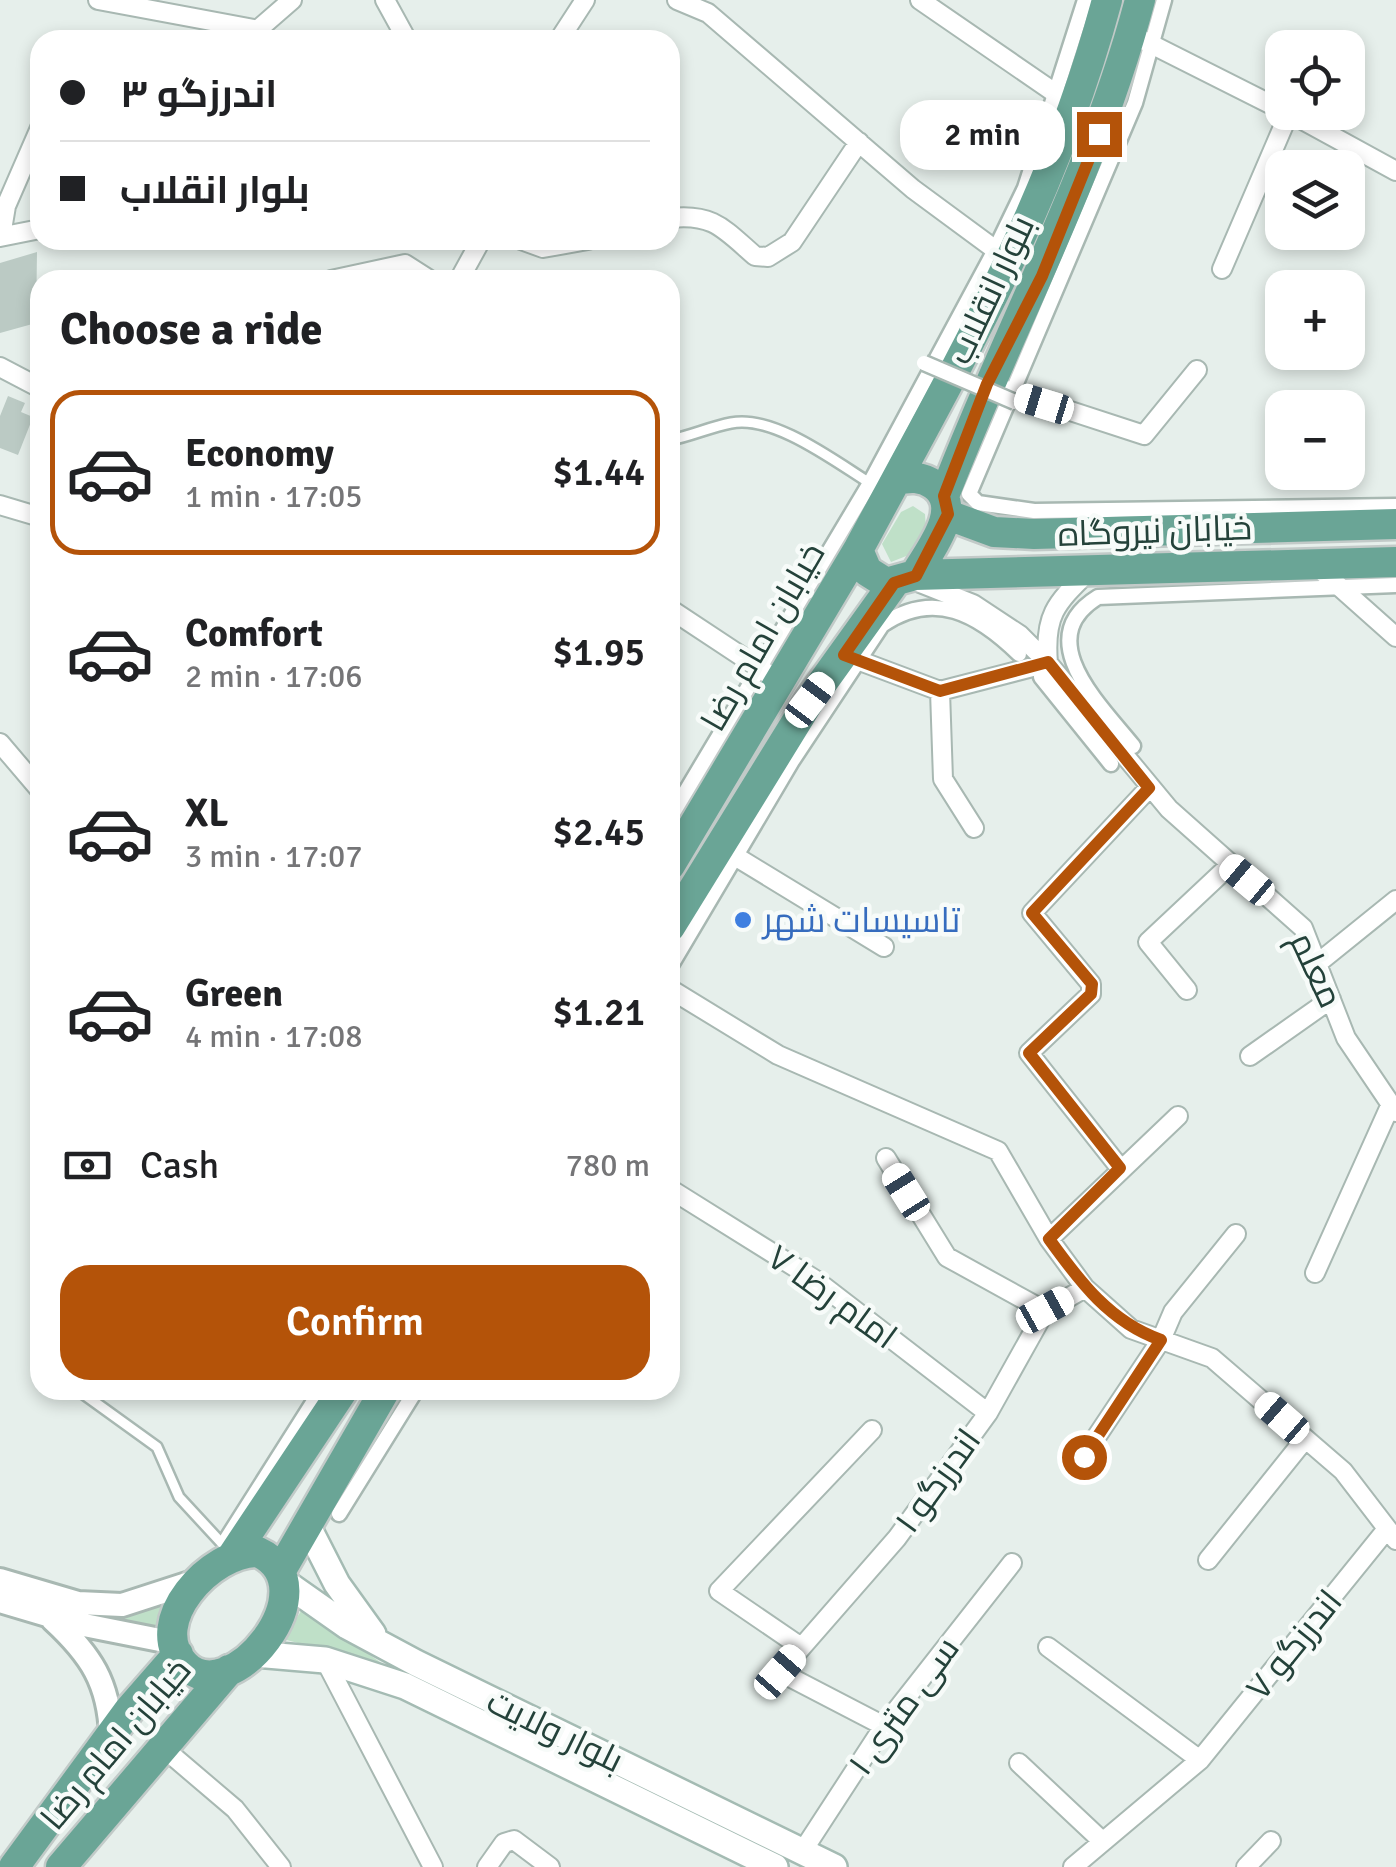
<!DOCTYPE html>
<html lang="en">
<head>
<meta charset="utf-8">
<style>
	body { margin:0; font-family:Signika,Cairo,sans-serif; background:#f2f2f2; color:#202124; height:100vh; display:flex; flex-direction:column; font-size:38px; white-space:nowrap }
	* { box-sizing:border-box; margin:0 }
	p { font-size:32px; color:#757577 }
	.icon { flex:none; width:55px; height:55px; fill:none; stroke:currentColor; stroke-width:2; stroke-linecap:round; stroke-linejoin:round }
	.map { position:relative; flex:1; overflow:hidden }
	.side { position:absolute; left:30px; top:270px; width:650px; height:1130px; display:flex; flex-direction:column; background:#fff; border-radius:30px; box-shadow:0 5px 15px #0003 }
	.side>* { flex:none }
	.top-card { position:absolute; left:30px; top:30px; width:650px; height:220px; border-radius:30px; box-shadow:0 5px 15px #0003; display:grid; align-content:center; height:220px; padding:0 30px; background:#fff }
	.buttons { position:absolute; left:1265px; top:30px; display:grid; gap:20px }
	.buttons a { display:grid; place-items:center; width:100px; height:100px; border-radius:20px; background:#fff; box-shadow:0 5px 15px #0003; font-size:50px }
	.end { position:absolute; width:45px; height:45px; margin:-22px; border:12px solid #b45309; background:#fff; box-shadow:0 0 0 5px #fff }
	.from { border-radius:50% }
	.bubble { position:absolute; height:70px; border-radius:30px; background:#fff; box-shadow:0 5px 15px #0003; font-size:32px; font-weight:600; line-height:70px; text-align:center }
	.car { position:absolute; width:30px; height:60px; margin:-30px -15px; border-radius:12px; box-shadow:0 0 8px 2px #0007; background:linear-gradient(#fff 24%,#345 0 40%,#fff 0 76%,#345 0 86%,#fff 0) }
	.top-card b { display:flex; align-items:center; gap:35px; height:95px; font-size:38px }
	.top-card b+b { border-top:2px solid #e0e0e0 }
	.top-card i { width:25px; height:25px; background:#202124 }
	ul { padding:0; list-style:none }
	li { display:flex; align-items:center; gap:30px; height:165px; margin:0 20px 15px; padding:0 10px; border:5px solid transparent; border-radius:30px }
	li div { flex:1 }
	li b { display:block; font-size:38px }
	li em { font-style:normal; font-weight:600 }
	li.current { border-color:#b45309 }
	li>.icon { width:90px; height:90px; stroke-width:1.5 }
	h2 { padding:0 30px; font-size:45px; line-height:120px }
	.pay { display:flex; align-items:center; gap:25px; height:110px; padding:0 30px; font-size:38px }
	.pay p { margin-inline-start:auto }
	.cta { display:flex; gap:20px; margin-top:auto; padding:20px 30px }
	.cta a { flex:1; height:115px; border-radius:30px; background:#b45309; color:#fff; font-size:40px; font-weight:600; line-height:115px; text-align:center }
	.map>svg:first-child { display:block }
	.green { fill:#bfe0c8 }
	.building { fill:#bbcac4 }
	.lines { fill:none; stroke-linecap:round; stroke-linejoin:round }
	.service-casing { stroke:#a8b8b2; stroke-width:14 }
	.pedestrian-casing { stroke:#a8b8b2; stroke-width:19 }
	.minor-casing { stroke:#a8b8b2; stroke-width:22 }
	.tertiary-casing { stroke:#a8b8b2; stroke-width:28 }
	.secondary-casing { stroke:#a4bbb3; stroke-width:30 }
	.primary-casing { stroke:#c2cac8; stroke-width:35 }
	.service { stroke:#fff; stroke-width:9 }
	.pedestrian { stroke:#fff; stroke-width:14 }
	.minor { stroke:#fff; stroke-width:18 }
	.tertiary { stroke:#fff; stroke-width:22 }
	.secondary { stroke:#fff; stroke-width:25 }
	.primary { stroke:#6aa596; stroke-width:30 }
	.pedestrian-bridge-casing { stroke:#a8b8b2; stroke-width:19; stroke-linecap:butt }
	.pedestrian-bridge { stroke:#fff; stroke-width:14 }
	.route { stroke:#b45309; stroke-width:12 }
	.shop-dot { fill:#3f7fe0; stroke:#f7fbf9; stroke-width:4 }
	.labels { text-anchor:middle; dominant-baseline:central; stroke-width:9; stroke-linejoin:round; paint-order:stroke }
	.street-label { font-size:35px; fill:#24423a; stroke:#f7fbf9 }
	.shop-label { font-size:35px; fill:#366cbe; stroke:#f7fbf9; text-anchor:start }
</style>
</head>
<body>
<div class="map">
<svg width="1396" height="1867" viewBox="0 0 1396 1867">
	<rect width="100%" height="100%" fill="#e6efeb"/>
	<path class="green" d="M913,506L925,514L926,530L914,553L891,562L882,544L901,512Z
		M168,1603L159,1632L109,1616Z
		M303,1608L387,1667L283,1639Z"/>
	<path class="building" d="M37,252L36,323L0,333V263Z
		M8,396L25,403L21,412L33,417L18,455L0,448V416Z"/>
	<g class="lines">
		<defs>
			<path id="service" d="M670,440C691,436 710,427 731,423C774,414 837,463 873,485
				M78,1390L157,1447L179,1497L227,1549"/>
			<path id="pedestrian" d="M1164,0L1135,103L969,494L978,503L1034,511L1396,506
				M1041,677L1111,764
				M1133,746C1100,705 1030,639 1098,597L1396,585
				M670,818L870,483L995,250L1025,188L1085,0
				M670,967L792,761L882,625C934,589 978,614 1019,654
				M339,1514L416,1390
				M226,1540L321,1390"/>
			<path id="minor" d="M98,0L254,29
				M385,0L407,40
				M677,0L708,13L913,189L1012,262
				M920,0L1074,106
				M1131,34L1282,110
				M246,40L292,0
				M559,40L585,0
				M1288,112L1396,171
				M670,218C713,213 724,229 755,256L768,257L792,242L859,142
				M1,236L6,206L40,128
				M0,237L40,229
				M521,240L543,248L588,240
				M1222,269L1289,113
				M331,280L405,264L430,280
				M459,280L481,240
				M0,367L40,388
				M997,387L1144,435L1197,370
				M0,505L40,517
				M1314,564L1396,637
				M915,581L973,604L1020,635L1048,663L1169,809L1303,928L1346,1038L1396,1112
				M670,609L782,683
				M844,655L940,691L1048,663
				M1048,663C1044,616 1055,604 1088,572
				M940,691L943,779L974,828
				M0,743L40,790
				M720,847L884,947
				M1318,963L1396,900
				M670,989L778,1055L998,1151L1049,1239L1085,1288L1131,1329L1212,1358L1343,1471L1396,1540
				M1187,990L1148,942L1229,866
				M1250,1056L1331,999
				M886,1158L947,1257L1045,1311
				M1120,1168L1029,1053L1091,994V984L1032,913L1149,788
				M670,1189L814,1279L988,1413
				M1049,1239L1178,1116
				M1315,1273L1391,1104
				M1083,1457L1161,1340L1173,1312L1236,1234
				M1208,1560L1305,1439
				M801,1647L719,1591L872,1430
				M1048,1647L1200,1760
				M325,1660L433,1867
				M884,1726L780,1672L897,1538L988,1413L1045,1311L1085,1288
				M161,1746L235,1809L281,1867
				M1019,1763L1101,1840
				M802,1852L884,1726L1012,1563
				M487,1867L504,1843L514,1840L550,1867
				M1073,1867L1200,1760L1387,1529
				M1246,1867L1271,1841"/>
			<path id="tertiary" d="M0,1580L78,1603L122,1605L196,1581
				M0,1601L74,1623L175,1643
				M53,1620C91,1655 109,1683 111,1735"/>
			<path id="secondary" d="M307,1525L337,1584L373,1634
				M283,1581L347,1626L416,1663L834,1867
				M254,1654L325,1660L405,1686L775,1867"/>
			<path id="primary" d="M896,480C909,477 922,476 934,485C965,508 929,551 915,575L886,583L867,571L858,550C957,366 1052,205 1107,0
				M944,496C1008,329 1094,174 1140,0
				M948,515L994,532L1034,534L1396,524
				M915,575L1396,562
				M670,865L858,550
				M670,927L810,700L894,583
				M258,1552C333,1586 229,1714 184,1664C145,1622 211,1551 258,1552Z
				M233,1555L343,1390
				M280,1572L385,1390
				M14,1867L130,1709L178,1654
				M61,1867L229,1670"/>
		</defs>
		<use href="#service" class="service-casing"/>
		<use href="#pedestrian" class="pedestrian-casing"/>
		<use href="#minor" class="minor-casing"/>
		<use href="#tertiary" class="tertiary-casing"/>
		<use href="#secondary" class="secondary-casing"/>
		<use href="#primary" class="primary-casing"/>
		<use href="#service" class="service"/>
		<use href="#pedestrian" class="pedestrian"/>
		<use href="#minor" class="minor"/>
		<use href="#tertiary" class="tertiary"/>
		<use href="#secondary" class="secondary"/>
		<use href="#primary" class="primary"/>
		<defs>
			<path id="pedestrian-bridge" d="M924,363L1015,402"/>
		</defs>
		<use href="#pedestrian-bridge" class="pedestrian-bridge-casing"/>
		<use href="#pedestrian-bridge" class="pedestrian-bridge"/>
	</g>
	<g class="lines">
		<path class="route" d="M1084,1457L1161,1340C1110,1322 1080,1282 1049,1239L1120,1168L1029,1053L1091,994L1092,984L1032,913L1149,788L1048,662L940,691L844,655L894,583L916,576L948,514L944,496L987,384L1042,276L1099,134"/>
	</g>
	<circle class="shop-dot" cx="743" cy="920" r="10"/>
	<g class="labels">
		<g class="street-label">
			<text transform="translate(991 290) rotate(-65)">بلوار انقلاب</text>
			<text transform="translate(1155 531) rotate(-2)">خیابان نیروگاه</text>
			<text transform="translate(763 637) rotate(-60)">خیابان امام رضا</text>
			<text transform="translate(1316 970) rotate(65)">معلم</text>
			<text transform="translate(832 1297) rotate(36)">امام رضا ۷</text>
			<text transform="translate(938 1481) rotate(-54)">اندرزگو ۱</text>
			<text transform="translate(1294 1645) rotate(-51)">اندرزگو ۷</text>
			<text transform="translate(904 1706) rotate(-54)">سی متری ۱</text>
			<text transform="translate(555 1731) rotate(26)">بلوار ولایت</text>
			<text transform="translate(116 1744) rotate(-50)">خیابان امام رضا</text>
		</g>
		<g class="shop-label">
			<text x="763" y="920">تاسیسات شهر</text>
		</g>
	</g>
</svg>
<div class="buttons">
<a><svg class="icon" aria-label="locate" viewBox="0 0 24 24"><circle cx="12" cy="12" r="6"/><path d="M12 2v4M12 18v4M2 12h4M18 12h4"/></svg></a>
<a><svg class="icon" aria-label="layers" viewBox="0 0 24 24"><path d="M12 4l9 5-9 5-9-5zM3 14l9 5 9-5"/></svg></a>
<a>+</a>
<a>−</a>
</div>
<i class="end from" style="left:1084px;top:1457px"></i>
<i class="end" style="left:1099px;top:134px"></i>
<div class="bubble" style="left:900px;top:100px;width:165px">2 min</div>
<i class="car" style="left:1044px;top:404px;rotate:287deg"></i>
<i class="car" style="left:810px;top:700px;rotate:37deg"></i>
<i class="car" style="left:1247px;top:880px;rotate:310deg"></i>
<i class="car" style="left:906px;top:1192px;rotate:328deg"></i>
<i class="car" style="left:1045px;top:1310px;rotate:61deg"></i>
<i class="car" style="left:1282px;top:1418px;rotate:311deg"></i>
<i class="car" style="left:780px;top:1672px;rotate:41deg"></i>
<div class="top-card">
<b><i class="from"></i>اندرزگو ۳</b>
<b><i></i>بلوار انقلاب</b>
</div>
<section class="side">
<h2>Choose a ride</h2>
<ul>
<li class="current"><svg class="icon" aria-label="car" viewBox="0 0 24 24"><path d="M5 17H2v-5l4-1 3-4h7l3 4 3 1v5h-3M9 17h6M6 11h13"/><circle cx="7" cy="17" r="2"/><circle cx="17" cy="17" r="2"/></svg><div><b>Economy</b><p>1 min · 17:05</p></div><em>$1.44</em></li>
<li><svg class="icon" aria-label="car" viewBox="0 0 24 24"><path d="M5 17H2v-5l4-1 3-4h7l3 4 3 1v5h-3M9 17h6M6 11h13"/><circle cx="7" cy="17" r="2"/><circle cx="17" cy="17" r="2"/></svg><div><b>Comfort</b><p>2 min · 17:06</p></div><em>$1.95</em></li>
<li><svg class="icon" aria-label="car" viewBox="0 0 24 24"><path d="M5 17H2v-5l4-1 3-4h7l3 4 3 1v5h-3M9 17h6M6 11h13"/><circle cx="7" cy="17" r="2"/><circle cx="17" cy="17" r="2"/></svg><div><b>XL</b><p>3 min · 17:07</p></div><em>$2.45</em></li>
<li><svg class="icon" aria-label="car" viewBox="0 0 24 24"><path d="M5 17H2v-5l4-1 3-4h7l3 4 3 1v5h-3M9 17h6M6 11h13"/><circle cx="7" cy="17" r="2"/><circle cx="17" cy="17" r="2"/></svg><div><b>Green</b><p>4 min · 17:08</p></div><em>$1.21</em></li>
</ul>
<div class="pay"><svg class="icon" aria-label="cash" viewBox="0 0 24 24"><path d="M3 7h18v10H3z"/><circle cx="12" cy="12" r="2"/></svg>Cash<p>780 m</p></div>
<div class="cta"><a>Confirm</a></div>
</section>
</div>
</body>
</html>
